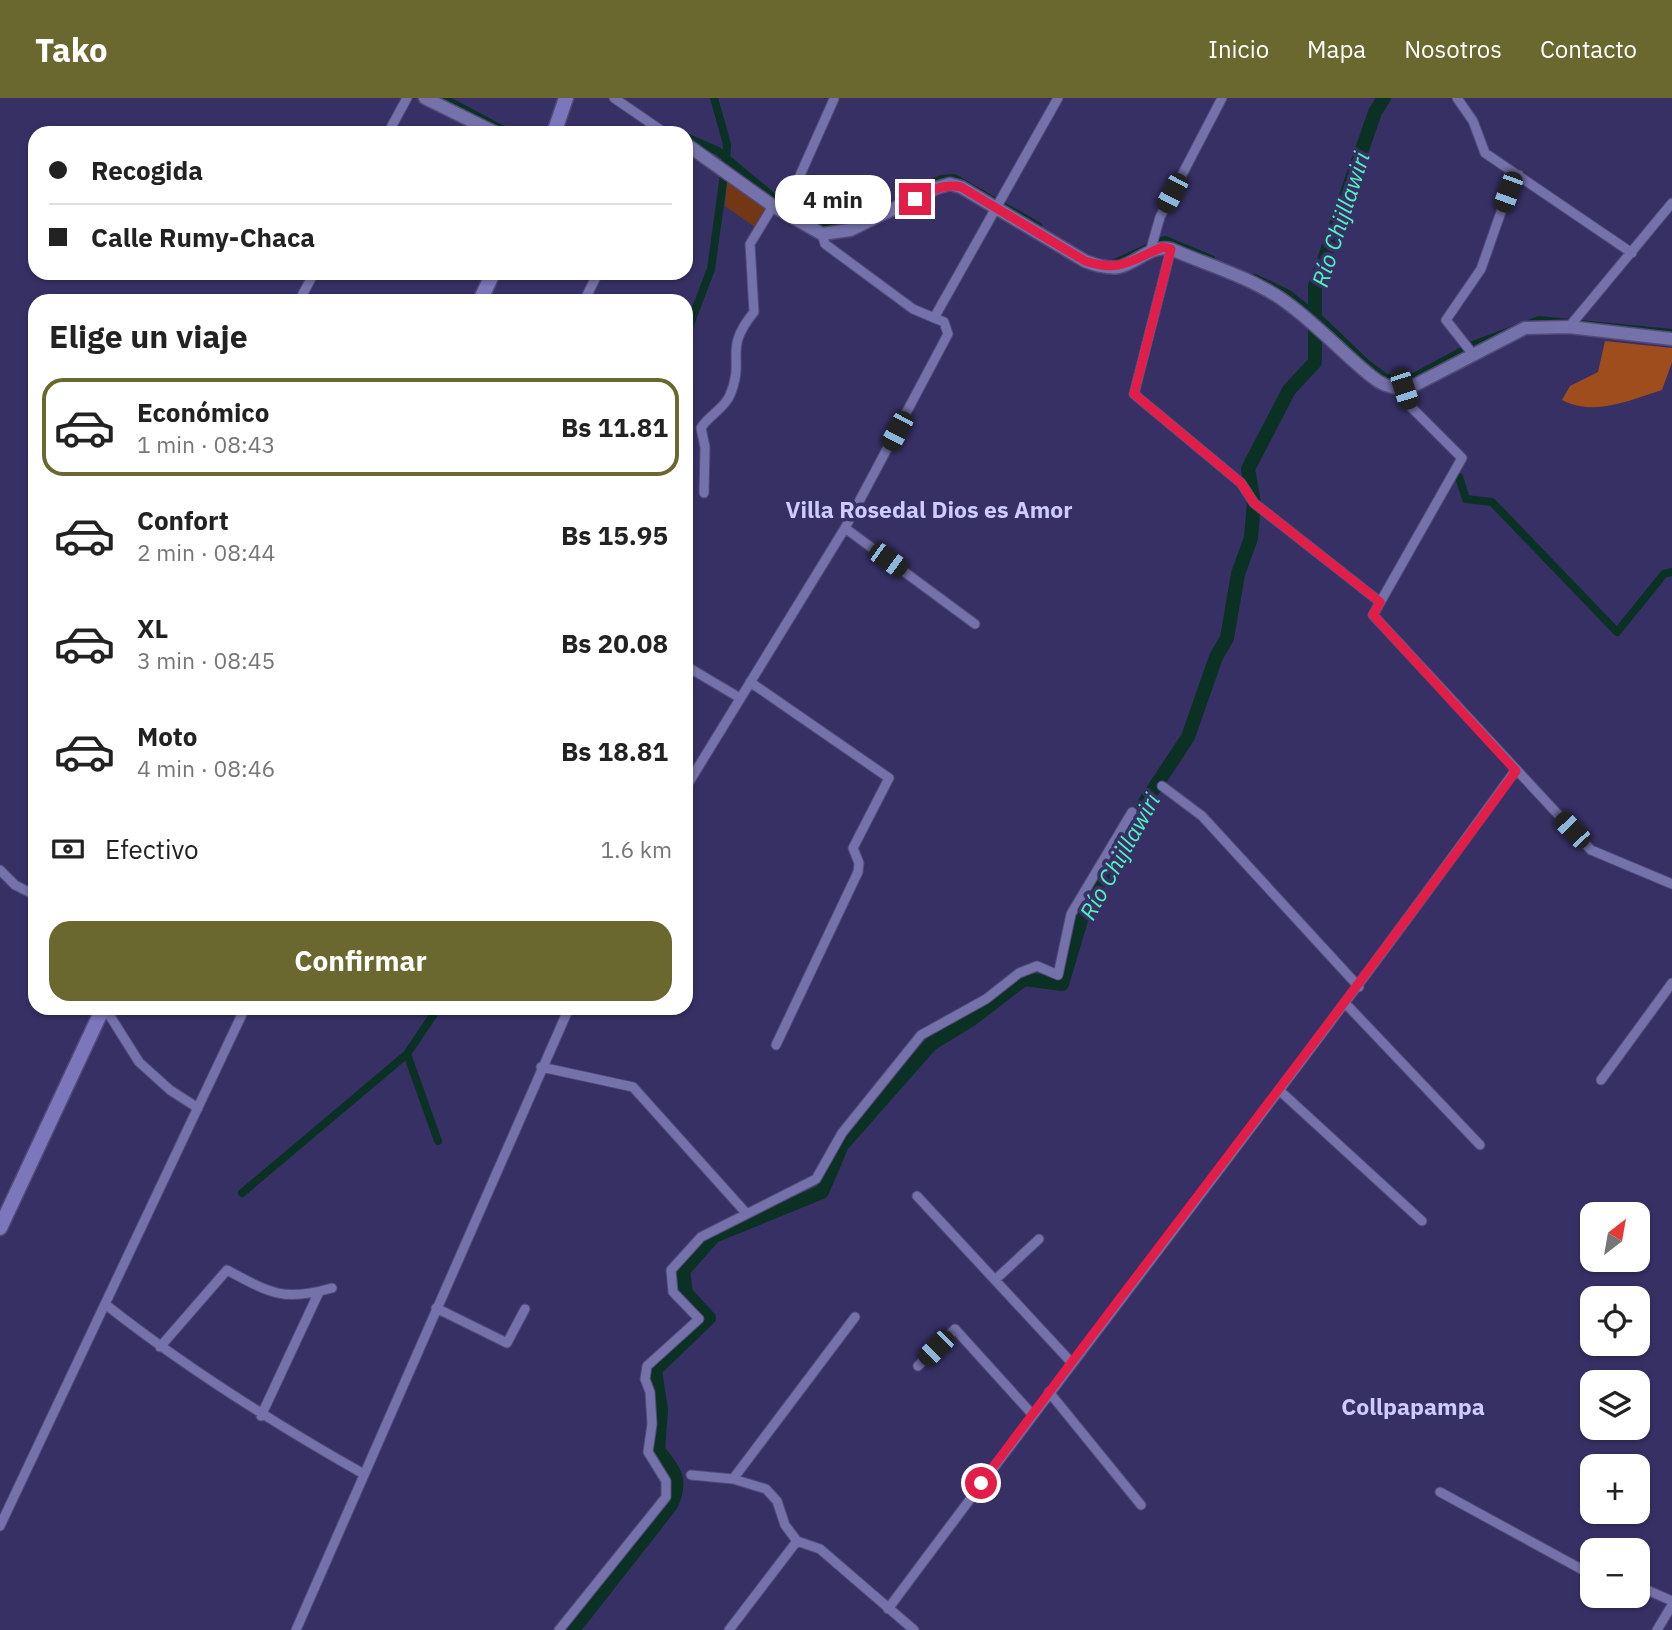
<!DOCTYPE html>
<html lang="es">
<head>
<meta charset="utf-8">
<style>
	body { margin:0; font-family:"IBM Plex Sans",sans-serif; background:#f2f2f2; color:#222; height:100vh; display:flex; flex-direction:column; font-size:26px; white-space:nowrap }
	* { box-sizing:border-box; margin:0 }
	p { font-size:23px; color:#767676 }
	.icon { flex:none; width:38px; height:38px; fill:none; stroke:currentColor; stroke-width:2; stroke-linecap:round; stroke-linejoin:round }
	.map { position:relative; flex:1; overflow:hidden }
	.panel { position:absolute; left:28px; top:196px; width:665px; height:721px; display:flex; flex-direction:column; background:#fff; border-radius:21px; box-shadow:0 2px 5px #0004 }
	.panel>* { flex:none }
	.banner { position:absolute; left:28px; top:28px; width:665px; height:154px; border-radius:21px; box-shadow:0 2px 5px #0004; display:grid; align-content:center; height:154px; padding:0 21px; background:#fff }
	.needle { width:46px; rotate:31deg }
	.controls { position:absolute; left:1580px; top:1104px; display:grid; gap:14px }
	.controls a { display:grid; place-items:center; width:70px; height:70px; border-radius:14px; background:#fff; box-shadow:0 2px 5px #0004; font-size:35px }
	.end { position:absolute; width:32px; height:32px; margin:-16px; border:9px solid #e11d48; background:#fff; box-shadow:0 0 0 4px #fff }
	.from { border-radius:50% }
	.bubble { position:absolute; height:49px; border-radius:21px; background:#fff; box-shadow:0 2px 5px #0004; font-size:23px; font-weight:700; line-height:49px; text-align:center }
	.car { position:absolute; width:21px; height:42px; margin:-21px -10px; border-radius:9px; box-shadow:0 0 5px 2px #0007; background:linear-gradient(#222 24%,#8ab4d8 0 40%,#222 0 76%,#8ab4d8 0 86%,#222 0) }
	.banner b { display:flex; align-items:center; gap:24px; height:66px; font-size:26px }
	.banner b+b { border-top:2px solid #e0e0e0 }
	.banner i { width:18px; height:18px; background:#222 }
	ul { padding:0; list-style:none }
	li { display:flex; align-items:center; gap:21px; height:98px; margin:0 14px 10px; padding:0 7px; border:4px solid transparent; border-radius:21px }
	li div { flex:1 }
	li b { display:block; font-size:26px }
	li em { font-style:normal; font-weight:700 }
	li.on { border-color:#6a682f }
	li>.icon { width:63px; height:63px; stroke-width:1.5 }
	h2 { padding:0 21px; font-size:32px; line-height:84px }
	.pay { display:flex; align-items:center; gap:18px; height:77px; padding:0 21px; font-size:26px }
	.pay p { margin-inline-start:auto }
	.button { display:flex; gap:14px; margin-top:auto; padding:14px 21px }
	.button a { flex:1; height:80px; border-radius:21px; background:#6a682f; color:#fff; font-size:28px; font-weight:700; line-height:80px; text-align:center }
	header { display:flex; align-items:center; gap:42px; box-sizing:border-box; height:98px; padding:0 35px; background:#6a682f; color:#fff }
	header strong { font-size:33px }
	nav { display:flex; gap:38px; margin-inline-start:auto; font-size:24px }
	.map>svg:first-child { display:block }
	.green { fill:#733715 }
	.forest { fill:#9f4d1d }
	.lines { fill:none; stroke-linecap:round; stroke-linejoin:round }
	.canal { stroke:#0a3124; stroke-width:8 }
	.river { stroke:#0a3124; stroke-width:14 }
	.street-casing { stroke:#524a77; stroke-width:11 }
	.secondary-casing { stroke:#524a77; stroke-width:15 }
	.primary-casing { stroke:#524a77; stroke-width:17 }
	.street { stroke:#7571aa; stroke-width:9 }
	.secondary { stroke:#7571aa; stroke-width:12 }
	.primary { stroke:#7c76bb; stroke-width:14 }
	.route { stroke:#e11d48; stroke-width:9 }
	.labels { text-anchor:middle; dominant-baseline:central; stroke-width:7; stroke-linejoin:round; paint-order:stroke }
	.water-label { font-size:23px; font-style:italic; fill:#51f3be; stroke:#373064 }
	.neighbourhood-label { font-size:23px; font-weight:bold; fill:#cecbfe; stroke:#373064 }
</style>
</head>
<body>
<header>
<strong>Tako</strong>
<nav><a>Inicio</a><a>Mapa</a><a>Nosotros</a><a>Contacto</a></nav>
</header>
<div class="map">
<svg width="1672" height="1532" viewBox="0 0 1672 1532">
	<rect width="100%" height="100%" fill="#373064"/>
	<path class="green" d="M727,79L769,109L756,130L725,108Z"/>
	<path class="forest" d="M1605,243L1672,250V264L1662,292C1630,302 1594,319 1562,302L1570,288L1598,274Z"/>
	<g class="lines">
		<path class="canal" d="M443,0L509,35
			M714,0L727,46L726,62
			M686,39L718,53L778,103
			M916,93L941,81L954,80L1038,128
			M810,124L837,129L858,123
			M1115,165L1165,142L1211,161
			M1255,180L1287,195L1321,222L1366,265L1386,280L1400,282L1412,280L1473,247L1539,222L1672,235
			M686,237L711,171L724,77
			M1459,379L1466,401L1492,404L1617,534L1664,476L1672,474
			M407,956L438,1043
			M242,1095L407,956L438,910"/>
		<path class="river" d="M573,1532L671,1407C683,1382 674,1372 658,1352L661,1312L655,1272L709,1220L686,1195L683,1173L714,1138L822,1094L842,1047L931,946L972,921L1024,881L1062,886L1084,812L1147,701L1188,639L1216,559L1227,540L1238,476L1251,440L1254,405L1248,371L1289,292L1315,264V188L1375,14L1384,0"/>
		<defs>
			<path id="street" d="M614,0L665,35
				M1457,0L1473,23L1485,55L1632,155
				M388,35L407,0
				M780,112L789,102L834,1
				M1171,151L1134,296L1241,385L1254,405L1380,504
				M1150,154L1160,119L1222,0
				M299,203L314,175
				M584,203L598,175
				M934,220L1058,0
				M1569,229L1672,105
				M1472,255L1446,222L1481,171L1508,94L1519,77
				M1404,291L1409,307L1462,360L1373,517L1591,752L1672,786
				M704,395L705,349L701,330C708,318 725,310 730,297C746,259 722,253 754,214L750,146L773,108
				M845,430L975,526
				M686,568L740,600
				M750,584L889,680L853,750L859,765L858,774L776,947
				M1162,688L1202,718L1359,889
				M686,689L845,430L948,236L944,224L913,211L825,146L822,136
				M0,772L15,787L35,797
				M1346,906L1480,1047
				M105,910L139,964L170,992L198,1010
				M541,969L633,989L747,1116
				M1601,982L1672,885
				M1279,992L1422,1123
				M917,1098L1071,1264
				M995,1182L1039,1141
				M105,1206C186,1270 272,1324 362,1375
				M436,1210L507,1245L525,1211
				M160,1249L227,1172C270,1195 283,1204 332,1190
				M918,1268L955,1231L1032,1316
				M1049,1294L1141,1407
				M261,1318L319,1194
				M691,1377L733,1381L766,1391L777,1403L785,1427L797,1443L820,1451L914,1532
				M733,1381L855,1219
				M1440,1394L1592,1477
				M0,1428L245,910
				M1638,1488L1672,1503
				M888,1511C1096,1231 1311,956 1515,673
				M296,1532L569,910
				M559,1532L666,1399V1383L648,1354L652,1326L650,1294L645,1281L647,1268L699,1221L673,1194L671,1172L701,1139L816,1081L842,1035L921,937L986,901L1019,875L1037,868L1058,877L1071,816L1132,714
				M729,1532L797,1443
				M1657,1532L1672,1507"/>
			<path id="secondary" d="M425,0L496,35
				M686,46L773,108L822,136L850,132L936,90L950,86L961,89L1085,163C1096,167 1107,171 1119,169C1137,165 1152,146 1171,151C1207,167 1247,178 1280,200C1313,222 1340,253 1371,278C1384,289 1399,293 1415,287L1525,230L1569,229L1672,241"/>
			<path id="primary" d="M554,35L566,0
				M480,203L493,175
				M0,1130L103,910"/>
		</defs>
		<use href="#street" class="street-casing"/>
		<use href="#secondary" class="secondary-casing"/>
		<use href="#primary" class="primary-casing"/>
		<use href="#street" class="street"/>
		<use href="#secondary" class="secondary"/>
		<use href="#primary" class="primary"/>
	</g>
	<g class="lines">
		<path class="route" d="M915,101C931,93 943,85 961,89L1085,163C1121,175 1131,162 1163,149L1171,151L1134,296L1241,385L1254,405L1380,504L1373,517L1516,673C1341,914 1158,1147 981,1385"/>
	</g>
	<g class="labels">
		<g class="water-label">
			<text transform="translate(1340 121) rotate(-72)">Río Chijllawiri</text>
			<text transform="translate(1119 758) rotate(-61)">Río Chijllawiri</text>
		</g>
		<g class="neighbourhood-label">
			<text x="929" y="411">Villa Rosedal Dios es Amor</text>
			<text x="1413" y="1308">Collpapampa</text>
		</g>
	</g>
</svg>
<div class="controls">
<a><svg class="needle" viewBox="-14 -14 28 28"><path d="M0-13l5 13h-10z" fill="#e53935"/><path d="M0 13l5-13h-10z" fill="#767676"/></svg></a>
<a><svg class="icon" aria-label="locate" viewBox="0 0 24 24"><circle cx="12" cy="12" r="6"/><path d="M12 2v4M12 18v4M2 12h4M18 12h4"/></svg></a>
<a><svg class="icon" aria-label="layers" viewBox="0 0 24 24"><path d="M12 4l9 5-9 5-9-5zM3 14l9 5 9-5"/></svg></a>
<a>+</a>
<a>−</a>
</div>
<i class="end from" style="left:981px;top:1385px"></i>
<i class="end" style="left:915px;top:101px"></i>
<div class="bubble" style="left:775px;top:77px;width:116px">4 min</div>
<i class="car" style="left:1508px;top:94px;rotate:200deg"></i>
<i class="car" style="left:1172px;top:95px;rotate:208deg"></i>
<i class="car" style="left:1404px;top:291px;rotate:162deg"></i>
<i class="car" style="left:897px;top:333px;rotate:208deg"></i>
<i class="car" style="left:888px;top:462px;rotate:126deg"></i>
<i class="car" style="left:1572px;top:732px;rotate:316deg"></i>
<i class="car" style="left:936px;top:1250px;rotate:225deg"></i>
<div class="banner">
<b><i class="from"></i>Recogida</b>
<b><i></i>Calle Rumy-Chaca</b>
</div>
<section class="panel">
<h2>Elige un viaje</h2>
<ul>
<li class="on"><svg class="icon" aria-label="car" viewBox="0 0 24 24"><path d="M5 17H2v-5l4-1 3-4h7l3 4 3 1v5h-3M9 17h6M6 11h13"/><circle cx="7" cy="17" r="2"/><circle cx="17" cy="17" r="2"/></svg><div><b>Económico</b><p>1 min · 08:43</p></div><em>Bs 11.81</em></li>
<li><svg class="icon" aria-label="car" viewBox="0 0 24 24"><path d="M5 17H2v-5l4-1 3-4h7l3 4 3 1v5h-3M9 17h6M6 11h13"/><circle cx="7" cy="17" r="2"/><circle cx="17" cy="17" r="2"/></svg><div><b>Confort</b><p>2 min · 08:44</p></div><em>Bs 15.95</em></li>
<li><svg class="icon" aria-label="car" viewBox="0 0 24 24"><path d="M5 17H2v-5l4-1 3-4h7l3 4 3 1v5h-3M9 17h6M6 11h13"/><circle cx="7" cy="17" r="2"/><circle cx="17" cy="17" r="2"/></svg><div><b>XL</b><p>3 min · 08:45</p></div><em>Bs 20.08</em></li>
<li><svg class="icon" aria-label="car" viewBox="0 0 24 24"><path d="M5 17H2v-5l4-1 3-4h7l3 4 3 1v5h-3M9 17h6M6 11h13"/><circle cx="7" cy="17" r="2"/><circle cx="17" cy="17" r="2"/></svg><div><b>Moto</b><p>4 min · 08:46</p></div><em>Bs 18.81</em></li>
</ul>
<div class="pay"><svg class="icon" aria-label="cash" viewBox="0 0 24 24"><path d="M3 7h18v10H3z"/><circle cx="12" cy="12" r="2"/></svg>Efectivo<p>1.6 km</p></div>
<div class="button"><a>Confirmar</a></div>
</section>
</div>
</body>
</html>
